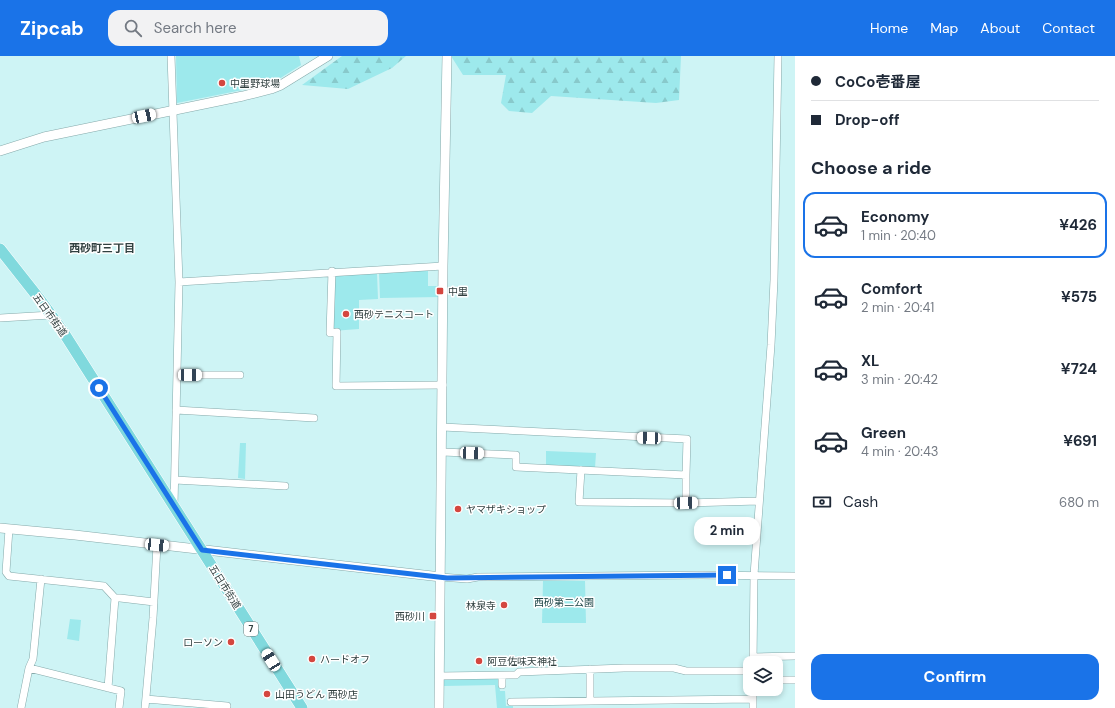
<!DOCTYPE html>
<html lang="en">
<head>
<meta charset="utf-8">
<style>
	body { margin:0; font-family:"DM Sans","Noto Sans JP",sans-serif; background:#f2f2f3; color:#1f2937; height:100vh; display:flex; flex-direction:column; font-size:15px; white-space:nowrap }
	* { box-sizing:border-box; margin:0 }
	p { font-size:13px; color:#747a83 }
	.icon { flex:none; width:22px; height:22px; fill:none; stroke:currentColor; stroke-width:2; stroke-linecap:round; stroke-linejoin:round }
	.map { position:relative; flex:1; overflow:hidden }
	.details { display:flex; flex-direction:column; background:#fff; width:320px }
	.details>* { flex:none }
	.banner { display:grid; align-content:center; height:88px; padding:0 16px; background:#fff }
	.fabs { position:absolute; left:743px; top:600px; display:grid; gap:8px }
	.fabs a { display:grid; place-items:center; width:40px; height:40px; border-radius:8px; background:#fff; box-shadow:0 2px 6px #0003; font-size:20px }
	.end { position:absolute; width:18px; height:18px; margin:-9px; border:5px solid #1a73e8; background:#fff; box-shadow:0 0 0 2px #fff }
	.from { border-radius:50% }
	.bubble { position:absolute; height:28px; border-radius:12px; background:#fff; box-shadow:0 2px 6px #0003; font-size:13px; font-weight:700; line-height:28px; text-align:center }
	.car { position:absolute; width:12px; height:24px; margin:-12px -6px; border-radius:5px; box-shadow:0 0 3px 1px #0007; background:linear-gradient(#fff 24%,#345 0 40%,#fff 0 76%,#345 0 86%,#fff 0) }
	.banner b { display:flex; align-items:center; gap:14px; height:38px; font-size:15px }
	.banner b+b { border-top:1px solid #e0e1e3 }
	.banner i { width:10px; height:10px; background:#1f2937 }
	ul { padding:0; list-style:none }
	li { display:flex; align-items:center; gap:12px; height:66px; margin:0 8px 6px; padding:0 8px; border:2px solid transparent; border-radius:12px }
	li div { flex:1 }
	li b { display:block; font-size:15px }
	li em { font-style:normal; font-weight:700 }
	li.current { border-color:#1a73e8 }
	li>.icon { width:36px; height:36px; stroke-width:1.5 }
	h2 { padding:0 16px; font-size:18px; line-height:48px }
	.pay { display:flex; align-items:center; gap:10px; height:44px; padding:0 16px; font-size:15px }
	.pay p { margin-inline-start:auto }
	.cta { display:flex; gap:8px; margin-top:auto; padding:8px 16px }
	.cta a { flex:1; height:46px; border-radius:12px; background:#1a73e8; color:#fff; font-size:16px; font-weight:700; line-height:46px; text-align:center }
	header { display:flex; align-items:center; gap:24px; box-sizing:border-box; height:56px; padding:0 20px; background:#1a73e8; color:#fff }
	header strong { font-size:19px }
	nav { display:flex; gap:22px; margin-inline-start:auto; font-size:14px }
	.search { width:280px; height:36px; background:#f2f2f3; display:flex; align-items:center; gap:10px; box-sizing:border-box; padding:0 14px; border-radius:12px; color:#747a83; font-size:15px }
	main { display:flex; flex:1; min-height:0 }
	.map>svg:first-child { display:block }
	.forest { fill:url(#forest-firs) }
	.green { fill:#9de9ec }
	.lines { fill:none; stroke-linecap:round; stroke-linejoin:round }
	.minor-casing { stroke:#85a9aa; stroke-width:8 }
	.tertiary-casing { stroke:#85a9aa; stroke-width:10 }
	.primary-casing { stroke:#fff; stroke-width:12 }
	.minor { stroke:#fff; stroke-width:7 }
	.tertiary { stroke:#fff; stroke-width:9 }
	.primary { stroke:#80d9dd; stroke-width:11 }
	.route { stroke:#1a73e8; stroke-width:5 }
	.poi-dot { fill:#d4463f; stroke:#fff; stroke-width:1.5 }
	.labels { text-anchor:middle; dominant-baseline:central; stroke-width:3; stroke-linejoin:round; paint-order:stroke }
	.shield { fill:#fff; stroke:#6f7979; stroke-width:1 }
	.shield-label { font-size:9px; font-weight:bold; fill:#314040 }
	.poi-label { font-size:10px; fill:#314040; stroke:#fff; text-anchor:start }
	.street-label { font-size:10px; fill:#314040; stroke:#fff }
	.park-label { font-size:10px; fill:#1a4345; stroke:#fff }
	.neighbourhood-label { font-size:11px; font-weight:bold; fill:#314040; stroke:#fff }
</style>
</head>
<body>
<header>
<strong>Zipcab</strong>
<div class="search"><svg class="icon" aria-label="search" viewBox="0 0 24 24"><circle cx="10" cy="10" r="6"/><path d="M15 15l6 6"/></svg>Search here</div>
<nav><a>Home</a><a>Map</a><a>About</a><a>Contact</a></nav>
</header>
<main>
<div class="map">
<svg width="795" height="652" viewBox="0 0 795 652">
	<defs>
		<pattern id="forest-firs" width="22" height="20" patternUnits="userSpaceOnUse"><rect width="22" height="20" fill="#9de9ec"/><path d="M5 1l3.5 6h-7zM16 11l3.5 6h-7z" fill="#88c9cb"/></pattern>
	</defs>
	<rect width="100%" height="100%" fill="#cef4f5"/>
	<path class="forest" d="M342,0H406L392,12L348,33L302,29Z
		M451,0H681L679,44L656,47L551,40L532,57L509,55L501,47L506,19H463Z"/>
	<path class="green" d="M176,0H299L301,9L279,23L257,31L177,47Z
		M428,214V230H439L440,241L380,242L379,216Z
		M377,217L378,243L359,244V273L332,275L334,219Z
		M240,387H246L245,423L238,422Z
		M546,395L596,397L595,412L546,409Z
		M543,525H585L586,567H542Z
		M70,563L81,564L79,585L67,583Z
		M444,622H498L500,635H505L506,650H513V652H497L495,629L444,630Z"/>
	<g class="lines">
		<defs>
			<path id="minor" d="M171,0L179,226L174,450
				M332,215L330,277L337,276L336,330L443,329
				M179,226L443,210
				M0,262L51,259
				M177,319H240
				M176,354L314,362
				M442,371L687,383L686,419
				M442,396L516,399V411L686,419V447
				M581,414L579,446L686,447L759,445
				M175,424L285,430
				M9,473L6,516L9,520L104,530L115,542
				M441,521L467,523L478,521L702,519L795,520
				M753,601L795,600
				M753,607L754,519L771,289L774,224L778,0
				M29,612L121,635L119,652
				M590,613V645
				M439,620L516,619L519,616L624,612H674L686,615H750
				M502,620V629
				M776,624H795
				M108,632L115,542H120L154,546
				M753,633V652
				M146,643L227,650
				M511,646L753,643
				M21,652L29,612L33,603L41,523
				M145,652L153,562L157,489"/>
			<path id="tertiary" d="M0,95L44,81L243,40L271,33L281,29L328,0
				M0,472L75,479L441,521
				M439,652L443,210L447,0"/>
			<path id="primary" d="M0,193L41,245L62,274L302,652"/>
		</defs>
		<use href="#minor" class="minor-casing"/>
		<use href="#tertiary" class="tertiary-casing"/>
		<use href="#primary" class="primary-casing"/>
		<use href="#minor" class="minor"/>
		<use href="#tertiary" class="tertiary"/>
		<use href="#primary" class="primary"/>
	</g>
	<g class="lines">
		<path class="route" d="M99,332L202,494L447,522L727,519"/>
	</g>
	<g class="poi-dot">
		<circle cx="222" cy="27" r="4"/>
		<rect x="436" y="231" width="8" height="8" rx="2"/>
		<circle cx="346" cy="258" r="4"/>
		<circle cx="458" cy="453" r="4"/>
		<circle cx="504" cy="549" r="4"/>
		<rect x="429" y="556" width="8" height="8" rx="2"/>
		<circle cx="231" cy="586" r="4"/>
		<circle cx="312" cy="603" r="4"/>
		<circle cx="479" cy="605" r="4"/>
		<circle cx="267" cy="638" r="4"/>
	</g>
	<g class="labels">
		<rect class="shield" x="244" y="566" width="14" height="14" rx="3"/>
		<g class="shield-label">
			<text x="251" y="573">7</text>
		</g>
		<g class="poi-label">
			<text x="230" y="27">中里野球場</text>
			<text x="448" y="235">中里</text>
			<text x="354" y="258">西砂テニスコート</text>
			<text x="466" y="453">ヤマザキショップ</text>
			<text x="496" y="549" text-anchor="end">林泉寺</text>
			<text x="425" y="560" text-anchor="end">西砂川</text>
			<text x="223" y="586" text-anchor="end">ローソン</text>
			<text x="320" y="603">ハードオフ</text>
			<text x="487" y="605">阿豆佐味天神社</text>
			<text x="275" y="638">山田うどん 西砂店</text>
		</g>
		<g class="street-label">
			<text transform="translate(50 259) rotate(54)">五日市街道</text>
			<text transform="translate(225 531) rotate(58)">五日市街道</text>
		</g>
		<g class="park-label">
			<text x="564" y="546">西砂第二公園</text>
		</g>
		<g class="neighbourhood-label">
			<text x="102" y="192">西砂町三丁目</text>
		</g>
	</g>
</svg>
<div class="fabs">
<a><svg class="icon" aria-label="layers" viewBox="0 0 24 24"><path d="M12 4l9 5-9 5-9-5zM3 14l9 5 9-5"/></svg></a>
</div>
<i class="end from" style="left:99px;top:332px"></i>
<i class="end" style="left:727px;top:519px"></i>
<div class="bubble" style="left:694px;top:461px;width:66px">2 min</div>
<i class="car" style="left:144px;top:60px;rotate:78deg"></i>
<i class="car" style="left:190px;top:319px;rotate:90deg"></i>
<i class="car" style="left:649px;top:382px;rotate:272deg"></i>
<i class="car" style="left:472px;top:397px;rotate:92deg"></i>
<i class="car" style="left:686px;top:447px;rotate:88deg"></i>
<i class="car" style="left:157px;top:489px;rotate:96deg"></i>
<i class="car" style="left:271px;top:604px;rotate:328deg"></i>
</div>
<section class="details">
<div class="banner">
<b><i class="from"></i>CoCo壱番屋</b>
<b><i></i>Drop-off</b>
</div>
<h2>Choose a ride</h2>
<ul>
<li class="current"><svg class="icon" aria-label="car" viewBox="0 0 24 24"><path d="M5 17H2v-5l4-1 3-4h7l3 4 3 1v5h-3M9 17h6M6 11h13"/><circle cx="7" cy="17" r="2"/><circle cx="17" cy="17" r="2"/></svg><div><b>Economy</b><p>1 min · 20:40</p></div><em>¥426</em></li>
<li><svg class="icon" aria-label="car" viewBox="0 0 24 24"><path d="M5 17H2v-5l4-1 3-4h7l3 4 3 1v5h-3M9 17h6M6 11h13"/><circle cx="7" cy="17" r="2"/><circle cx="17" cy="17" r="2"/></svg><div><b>Comfort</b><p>2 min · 20:41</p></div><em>¥575</em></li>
<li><svg class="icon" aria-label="car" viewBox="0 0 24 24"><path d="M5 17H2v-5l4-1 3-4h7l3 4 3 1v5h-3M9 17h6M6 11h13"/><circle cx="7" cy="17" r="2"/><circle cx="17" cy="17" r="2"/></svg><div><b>XL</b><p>3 min · 20:42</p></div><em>¥724</em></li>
<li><svg class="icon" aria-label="car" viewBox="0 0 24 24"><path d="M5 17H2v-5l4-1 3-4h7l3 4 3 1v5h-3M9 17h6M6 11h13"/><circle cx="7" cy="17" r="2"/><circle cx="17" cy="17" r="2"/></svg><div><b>Green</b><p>4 min · 20:43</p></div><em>¥691</em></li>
</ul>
<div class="pay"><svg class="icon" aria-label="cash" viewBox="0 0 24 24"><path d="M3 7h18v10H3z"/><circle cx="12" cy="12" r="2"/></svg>Cash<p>680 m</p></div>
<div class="cta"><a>Confirm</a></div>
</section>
</main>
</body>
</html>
